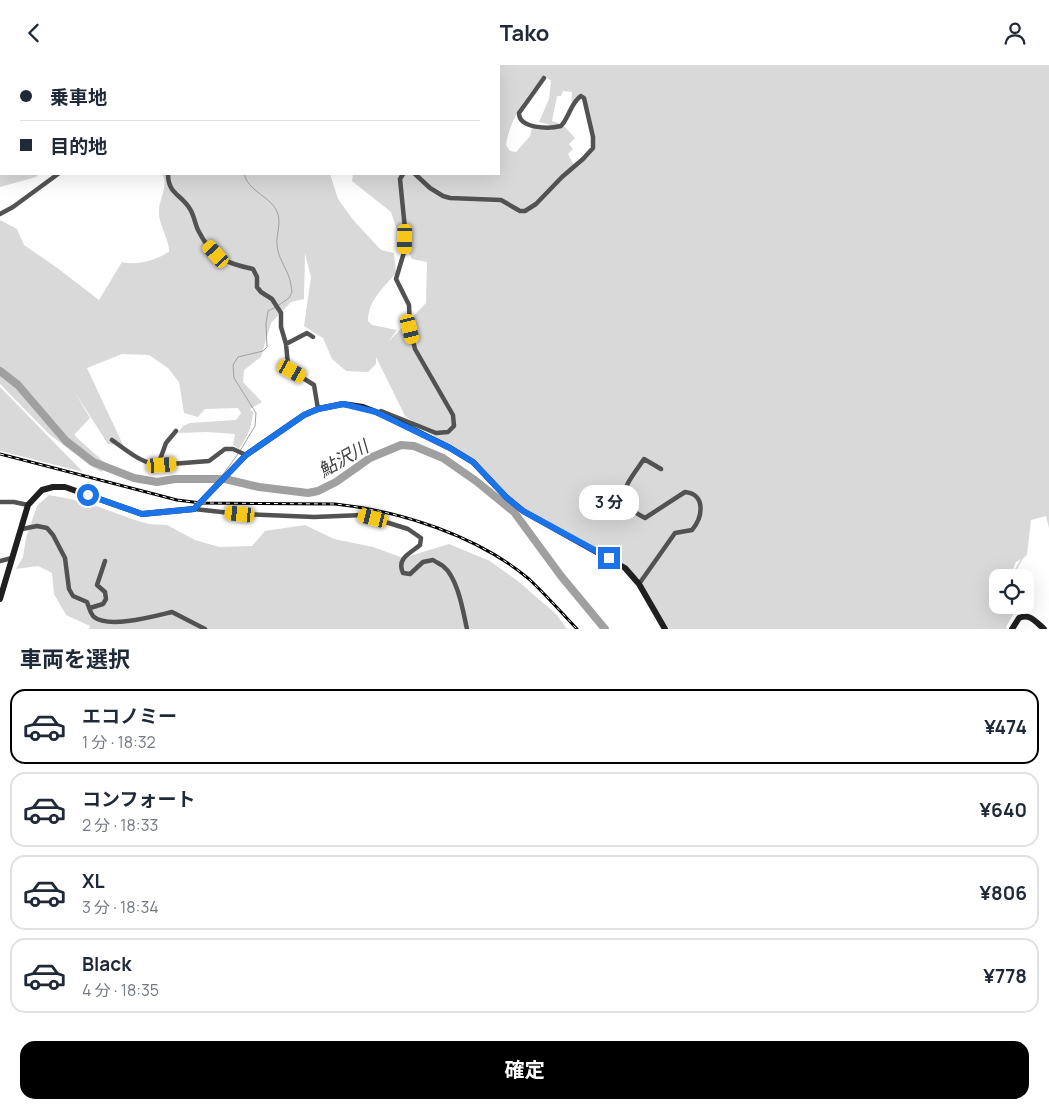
<!DOCTYPE html>
<html lang="ja">
<head>
<meta charset="utf-8">
<style>
	body { margin:0; font-family:Manrope,"Noto Sans JP",sans-serif; background:#f2f2f3; color:#1f2937; height:100vh; display:flex; flex-direction:column; font-size:19px; white-space:nowrap }
	* { box-sizing:border-box; margin:0 }
	p { font-size:16px; color:#747a83 }
	.icon { flex:none; width:28px; height:28px; fill:none; stroke:currentColor; stroke-width:2; stroke-linecap:round; stroke-linejoin:round }
	.map { position:relative; height:564px; overflow:hidden }
	.details { display:flex; flex-direction:column; background:#fff; flex:1 }
	.details>* { flex:none }
	.top-card { position:absolute; left:0px; top:0px; width:500px; height:110px; box-shadow:0 5px 20px #0002; display:grid; align-content:center; height:110px; padding:0 20px; background:#fff }
	.tools { position:absolute; left:989px; top:504px; display:grid; gap:10px }
	.tools a { display:grid; place-items:center; width:45px; height:45px; border-radius:10px; background:#fff; box-shadow:0 5px 20px #0002; font-size:25px }
	.end { position:absolute; width:22px; height:22px; margin:-11px; border:6px solid #1a73e8; background:#fff; box-shadow:0 0 0 2px #fff }
	.from { border-radius:50% }
	.bubble { position:absolute; height:35px; border-radius:15px; background:#fff; box-shadow:0 5px 20px #0002; font-size:16px; font-weight:700; line-height:35px; text-align:center }
	.car { position:absolute; width:15px; height:30px; margin:-15px -8px; border-radius:6px; box-shadow:0 0 4px 1px #0007; background:linear-gradient(#f5c518 24%,#345 0 40%,#f5c518 0 76%,#345 0 86%,#f5c518 0) }
	.top-card b { display:flex; align-items:center; gap:18px; height:48px; font-size:19px }
	.top-card b+b { border-top:1px solid #e0e1e3 }
	.top-card i { width:12px; height:12px; background:#1f2937 }
	ul { padding:0; list-style:none }
	li { display:flex; align-items:center; gap:15px; height:75px; margin:0 10px 8px; padding:0 10px; border:2px solid #e0e1e3; border-radius:15px }
	li div { flex:1 }
	li b { display:block; font-size:19px }
	li em { font-style:normal; font-weight:700 }
	li.active { border-color:#000 }
	li>.icon { width:45px; height:45px; stroke-width:1.5 }
	h2 { padding:0 20px; font-size:22px; line-height:60px }
	.action { display:flex; gap:10px; margin-top:auto; padding:10px 20px }
	.action a { flex:1; height:58px; border-radius:15px; background:#000; color:#fff; font-size:20px; font-weight:700; line-height:58px; text-align:center }
	header { display:flex; justify-content:space-between; align-items:center; height:65px; padding:0 20px; background:#fff; font-size:22px; font-weight:700 }
	.map>svg:first-child { display:block }
	.green { fill:#d9d9d9; fill-rule:evenodd }
	.lines { fill:none; stroke-linecap:round; stroke-linejoin:round }
	.stream { stroke:#a0a0a0; stroke-width:1 }
	.river { stroke:#a0a0a0; stroke-width:8 }
	.street { stroke:#525252; stroke-width:4.5 }
	.secondary { stroke:#1f1f1f; stroke-width:6 }
	.rail-casing { stroke:#000; stroke-width:3 }
	.rail { stroke:#fff; stroke-width:1; stroke-dasharray:4; stroke-linecap:butt }
	.route { stroke:#1a73e8; stroke-width:6 }
	.labels { text-anchor:middle; dominant-baseline:central; stroke-width:4; stroke-linejoin:round; paint-order:stroke }
	.water-label { font-size:18px; font-style:italic; fill:#414141; stroke:#fff }
</style>
</head>
<body>
<header><svg class="icon" aria-label="back" viewBox="0 0 24 24"><path d="M15 5l-7 7 7 7"/></svg>Tako<svg class="icon" aria-label="person" viewBox="0 0 24 24"><circle cx="12" cy="8" r="4"/><path d="M4 21q1-7 8-7t8 7"/></svg></header>
<div class="map">
<svg width="1049" height="564" viewBox="0 0 1049 564">
	<rect width="100%" height="100%" fill="#fff"/>
	<path class="green" d="M0,0H1049V463L1046,451L1031,455L1027,490C1021,494 1017,506 1012,512H1010L1021,494L1016,497L1012,507L1010,505L1006,512H998V540H1000L1001,542L1013,548L1008,540H1011L1014,548L1006,562L1007,564H669L650,536L638,513L518,442L479,403L405,351L376,292V299L368,307L346,306L332,294L323,273L304,261L311,212L305,188L304,234L291,237L271,258L261,292L244,305L243,317L262,337L250,344L253,347C252,362 247,372 239,384L233,380L235,369L207,367L178,368L183,361L190,358L236,355L241,348L238,343L205,344L198,352L184,348L179,317L168,303L149,290L122,289L87,303L123,380L108,379L74,326L90,353L74,370L105,398L102,407L92,402L49,369L0,319V155L17,164L24,180L56,202L99,235L122,197C138,201 155,195 169,187C170,175 157,158 159,144C160,132 169,120 162,109H330L338,134L354,156L381,185L394,188L396,208C383,223 368,236 368,256L372,260L397,265L388,277L426,238L427,197L412,194L397,165L391,147L352,116L353,109H499V1H1V109H39L36,112L0,122ZM544,10L551,16L549,34L539,57L554,61L560,59L552,56L557,31H561L563,26L572,27L571,44L577,32L583,29L584,33L594,79L583,93L574,100L568,89L573,84L569,79L575,73L565,62H532L530,71L516,87L510,86L506,80C510,53 527,31 544,10Z
		M0,322L83,407L0,386Z
		M49,430L85,437L135,455L149,459L167,460L195,475L219,482L252,481L265,466L305,460L334,474L373,482L403,493L449,479L490,496L519,517L556,549L567,564H89L90,561L66,550L54,529L52,508L38,501L16,504L23,492L26,473L37,441Z"/>
	<g class="lines">
		<path class="stream" d="M357,1V0
			M244,109C248,127 273,132 278,149C281,160 276,170 277,180C278,192 285,201 289,212C291,217 291,222 292,227L289,233L279,240
			M240,386L255,361L256,348L234,313L233,300L238,292L263,286L267,282L266,258L268,246L276,242
			M221,412L238,389"/>
		<path class="river" d="M0,306L18,320L66,376L93,397L134,413L157,417L175,414H225L259,422L308,428L318,426L336,417L370,393L401,380L414,381L443,393L476,416L514,447L561,511L605,564"/>
		<path class="street" d="M183,0L184,1
			M150,1L151,0
			M168,109C168,129 181,129 190,144C194,150 195,159 198,165C212,193 225,198 253,204L257,212V222L261,227L272,234L281,248V262L286,279L288,300L292,306L314,320L318,344
			M415,109L430,123L443,131L450,133L501,135L520,146H525L536,139L562,112L583,94L593,83V72L584,33L581,31C571,37 569,53 561,61C549,64 519,64 519,48L544,13
			M0,149L13,142L58,109
			M286,279L307,268L313,272
			M381,346L436,368L448,367L454,361L453,350L415,284L410,264L409,240L396,214L405,184V164L400,114L403,109
			M112,375C126,385 141,398 158,400L209,396L225,384H233L246,390
			M158,400L166,378L176,366
			M0,437H14L28,440
			M194,444L240,449L314,452L363,450L408,464L421,473L420,480C411,488 396,493 403,508L410,509L423,497L433,495C436,497 440,499 443,501C458,513 463,546 467,564
			M22,464L37,461L47,463L53,470L65,493L69,524L73,531L87,537C89,542 90,548 94,552C109,564 155,551 172,547L205,564
			M0,496L12,493
			M639,519L675,468L692,465C703,452 706,429 685,427L645,453C609,435 628,418 644,394L661,404
			M90,543L103,539L106,534L105,527L97,520L105,496"/>
		<path class="secondary" d="M0,534L28,440L42,425L53,422H65L142,449L194,444L246,390L304,350L318,344L343,339L363,342L376,347L400,358L450,383L473,397L506,432L523,446L625,503L639,519L665,564
			M1012,564L1019,553C1030,548 1036,557 1044,564"/>
		<defs>
			<path id="rail" d="M0,389L177,435L201,438L335,439C401,446 478,471 529,514C546,530 561,547 577,564"/>
		</defs>
		<use href="#rail" class="rail-casing"/>
		<use href="#rail" class="rail"/>
	</g>
	<g class="lines">
		<path class="route" d="M88,430L142,449L194,444L246,390L278,368L304,350L318,344L343,339L376,347L450,383L473,397L506,432L523,446L609,493"/>
	</g>
	<g class="labels">
		<g class="water-label">
			<text transform="translate(343 393) rotate(-30)">鮎沢川</text>
		</g>
	</g>
</svg>
<div class="tools">
<a><svg class="icon" aria-label="locate" viewBox="0 0 24 24"><circle cx="12" cy="12" r="6"/><path d="M12 2v4M12 18v4M2 12h4M18 12h4"/></svg></a>
</div>
<i class="end from" style="left:88px;top:430px"></i>
<i class="end" style="left:609px;top:493px"></i>
<div class="bubble" style="left:579px;top:420px;width:60px">3 分</div>
<i class="car" style="left:405px;top:174px;rotate:181deg"></i>
<i class="car" style="left:216px;top:189px;rotate:318deg"></i>
<i class="car" style="left:410px;top:264px;rotate:166deg"></i>
<i class="car" style="left:292px;top:306px;rotate:119deg"></i>
<i class="car" style="left:162px;top:400px;rotate:86deg"></i>
<i class="car" style="left:240px;top:449px;rotate:276deg"></i>
<i class="car" style="left:373px;top:453px;rotate:284deg"></i>
<div class="top-card">
<b><i class="from"></i>乗車地</b>
<b><i></i>目的地</b>
</div>
</div>
<section class="details">
<h2>車両を選択</h2>
<ul>
<li class="active"><svg class="icon" aria-label="car" viewBox="0 0 24 24"><path d="M5 17H2v-5l4-1 3-4h7l3 4 3 1v5h-3M9 17h6M6 11h13"/><circle cx="7" cy="17" r="2"/><circle cx="17" cy="17" r="2"/></svg><div><b>エコノミー</b><p>1 分 · 18:32</p></div><em>¥474</em></li>
<li><svg class="icon" aria-label="car" viewBox="0 0 24 24"><path d="M5 17H2v-5l4-1 3-4h7l3 4 3 1v5h-3M9 17h6M6 11h13"/><circle cx="7" cy="17" r="2"/><circle cx="17" cy="17" r="2"/></svg><div><b>コンフォート</b><p>2 分 · 18:33</p></div><em>¥640</em></li>
<li><svg class="icon" aria-label="car" viewBox="0 0 24 24"><path d="M5 17H2v-5l4-1 3-4h7l3 4 3 1v5h-3M9 17h6M6 11h13"/><circle cx="7" cy="17" r="2"/><circle cx="17" cy="17" r="2"/></svg><div><b>XL</b><p>3 分 · 18:34</p></div><em>¥806</em></li>
<li><svg class="icon" aria-label="car" viewBox="0 0 24 24"><path d="M5 17H2v-5l4-1 3-4h7l3 4 3 1v5h-3M9 17h6M6 11h13"/><circle cx="7" cy="17" r="2"/><circle cx="17" cy="17" r="2"/></svg><div><b>Black</b><p>4 分 · 18:35</p></div><em>¥778</em></li>
</ul>
<div class="action"><a>確定</a></div>
</section>
</body>
</html>
